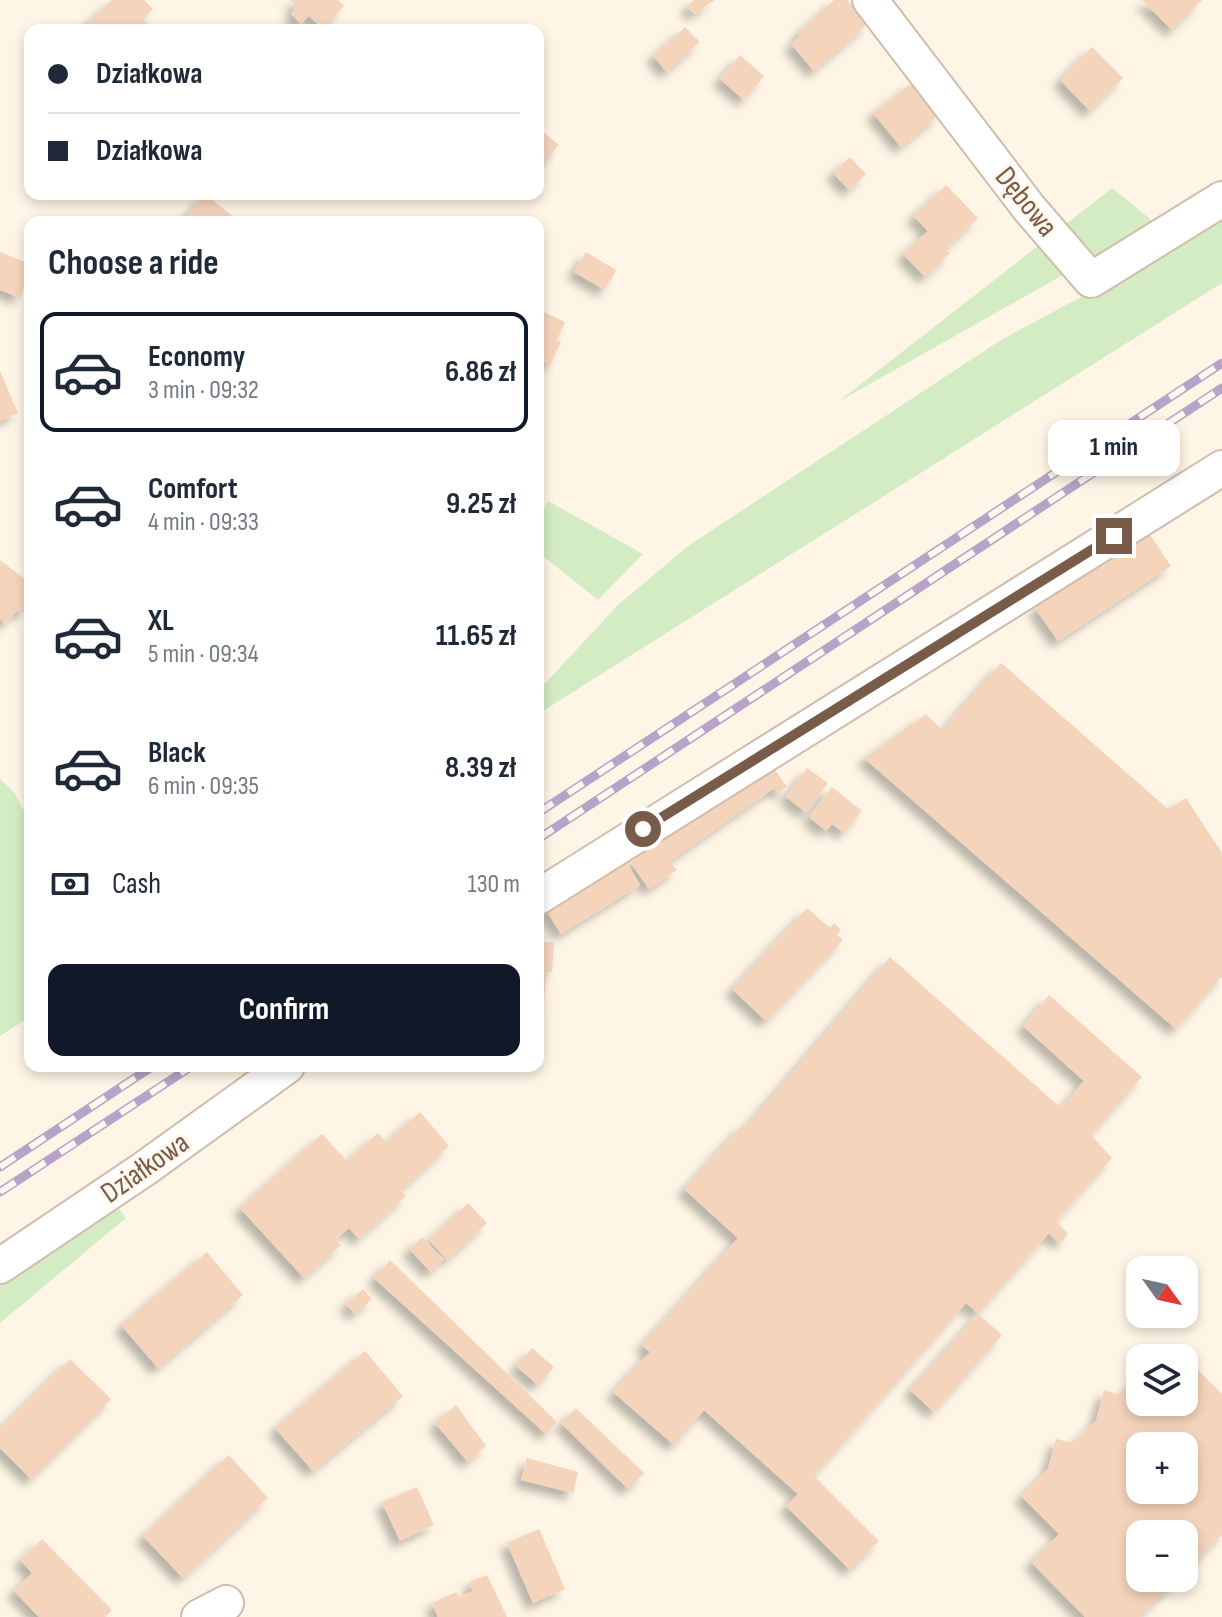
<!DOCTYPE html>
<html lang="en">
<head>
<meta charset="utf-8">
<style>
	body { margin:0; font-family:"Sofia Sans Condensed",sans-serif; background:#f6f6f7; color:#1f2937; height:100vh; display:flex; flex-direction:column; font-size:30px; white-space:nowrap }
	* { box-sizing:border-box; margin:0 }
	p { font-size:26px; color:#747a83 }
	.icon { flex:none; width:44px; height:44px; fill:none; stroke:currentColor; stroke-width:2; stroke-linecap:round; stroke-linejoin:round }
	.map { position:relative; flex:1; overflow:hidden }
	.drawer { position:absolute; left:24px; top:216px; width:520px; height:856px; display:flex; flex-direction:column; background:#fff; border-radius:16px; box-shadow:0 4px 12px #0003 }
	.drawer>* { flex:none }
	.top-card { position:absolute; left:24px; top:24px; width:520px; height:176px; border-radius:16px; box-shadow:0 4px 12px #0003; display:grid; align-content:center; height:176px; padding:0 24px; background:#fff }
	.needle { width:52px; rotate:123deg }
	.fabs { position:absolute; left:1126px; top:1256px; display:grid; gap:16px }
	.fabs a { display:grid; place-items:center; width:72px; height:72px; border-radius:16px; background:#fff; box-shadow:0 4px 12px #0003; font-size:40px }
	.end { position:absolute; width:36px; height:36px; margin:-18px; border:10px solid #795b49; background:#fff; box-shadow:0 0 0 4px #fff }
	.from { border-radius:50% }
	.bubble { position:absolute; height:56px; border-radius:16px; background:#fff; box-shadow:0 4px 12px #0003; font-size:26px; font-weight:700; line-height:56px; text-align:center }
	.top-card b { display:flex; align-items:center; gap:28px; height:76px; font-size:30px }
	.top-card b+b { border-top:2px solid #e0e1e3 }
	.top-card i { width:20px; height:20px; background:#1f2937 }
	ul { padding:0; list-style:none }
	li { display:flex; align-items:center; gap:24px; height:120px; margin:0 16px 12px; padding:0 8px; border:4px solid transparent; border-radius:16px }
	li div { flex:1 }
	li b { display:block; font-size:30px }
	li em { font-style:normal; font-weight:700 }
	li.on { border-color:#111827 }
	li>.icon { width:72px; height:72px; stroke-width:1.5 }
	h2 { padding:0 24px; font-size:36px; line-height:96px }
	.pay { display:flex; align-items:center; gap:20px; height:88px; padding:0 24px; font-size:30px }
	.pay p { margin-inline-start:auto }
	.primary-button { display:flex; gap:16px; margin-top:auto; padding:16px 24px }
	.primary-button a { flex:1; height:92px; border-radius:16px; background:#111827; color:#fff; font-size:32px; font-weight:700; line-height:92px; text-align:center }
	.map>svg:first-child { display:block }
	.green { fill:#d3ecc3 }
	.building { fill:#f5d4bc; fill-rule:evenodd; filter:url(#shadow) }
	.lines { fill:none; stroke-linecap:round; stroke-linejoin:round }
	.minor-casing { stroke:#d0bdab; stroke-width:38 }
	.minor { stroke:#fff; stroke-width:34 }
	.rail-casing { stroke:#b8a3c8; stroke-width:9 }
	.rail { stroke:#fff8ed; stroke-width:6; stroke-dasharray:18; stroke-linecap:butt }
	.route { stroke:#795b49; stroke-width:10 }
	.labels { text-anchor:middle; dominant-baseline:central; stroke-width:6; stroke-linejoin:round; paint-order:stroke }
	.street-label { font-size:30px; fill:#795b49; stroke:#fff8ed }
</style>
</head>
<body>
<div class="map">
<svg width="1222" height="1617" viewBox="0 0 1222 1617">
	<defs>
		<filter id="shadow"><feDropShadow dx="-7" dy="7" stdDeviation="4" flood-color="#0004"/></filter>
	</defs>
	<rect width="100%" height="100%" fill="#fef5e6"/>
	<path class="green" d="M1112,188L1155,223L838,402Z
		M1222,215V283L538,714V691L618,605L688,546L1001,340L1173,247Z
		M548,501L643,554L598,600L538,552V523Z
		M0,779L14,792L30,822V1017L0,1036Z
		M114,1202L126,1218L0,1323V1280Z"/>
	<path class="building" d="M112,0H144L153,9L143,19L150,27L147,30H81Z
		M290,0H338L344,6L323,29L309,16L301,24L291,14L297,7Z
		M694,0H715L694,14L687,7Z
		M834,0H847L868,24L814,71L791,44L800,36L798,33Z
		M1142,0H1202L1172,30Z
		M685,27L700,42L667,72L653,56Z
		M1092,47L1123,78L1090,111L1060,80Z
		M740,55L764,76L744,100L720,79Z
		M913,82L940,114L901,147L873,113Z
		M538,128L559,145L538,170Z
		M850,157L866,174L849,190L833,173Z
		M946,185L978,218L945,249L950,253L925,277L903,254L928,231L913,216Z
		M205,194L240,222H181Z
		M0,252L30,264L21,298L0,290Z
		M586,252L616,270L605,290L574,272Z
		M538,309L565,322L557,340L561,342L550,365L538,359Z
		M0,371L18,413L0,421Z
		M1148,532L1171,566L1058,641L1035,608Z
		M0,560L30,583V593L24,601L29,604L22,614L17,610L6,624L0,619Z
		M1001,663L1168,809L1186,798L1222,853V976L1176,1029L864,758L926,714L942,730Z
		M771,764L787,787L778,793L774,788L670,861L677,870L649,889L630,862Z
		M807,768L828,783L806,812L786,797Z
		M832,787L862,811L844,833L832,824L826,831L809,817Z
		M623,857L640,885L561,934L544,907Z
		M807,908L830,928L834,923L841,930L837,935L843,940L766,1021L732,989Z
		M538,942H554L552,972H546L543,1019L538,1018Z
		M890,957L1061,1108L1084,1081L1023,1026L1049,995L1142,1077L1091,1135L1112,1158L1056,1221L1068,1234L1060,1243L1049,1233L978,1313L966,1303L814,1476L879,1541L850,1570L786,1506L798,1494L704,1410L674,1445L613,1392L650,1352L642,1345L738,1238L684,1189L743,1124L746,1127Z
		M420,1112L449,1146L401,1190L406,1196L359,1239L349,1228L336,1239L341,1245L304,1278L240,1208L322,1134L347,1161L378,1133L386,1142Z
		M468,1203L487,1223L447,1260L429,1240Z
		M422,1237L444,1259L431,1272L409,1249Z
		M207,1252L243,1295L158,1368L121,1325Z
		M390,1260L557,1422L546,1434L374,1278Z
		M363,1289L372,1299L355,1314L346,1304Z
		M978,1314L1002,1335L934,1412L910,1390Z
		M1172,1344L1222,1394V1535L1184,1573V1534H1140V1578H1179L1140,1617H1085L1031,1562L1059,1534L1021,1496L1048,1469L1056,1439L1073,1443L1096,1421L1104,1390L1121,1395L1140,1376V1402H1184V1358H1158ZM1140,1446H1184V1490H1140Z
		M532,1348L554,1367L538,1385L516,1366Z
		M365,1351L403,1396L313,1471L275,1428Z
		M70,1359L111,1399L31,1479L0,1448V1429Z
		M456,1405L486,1446L468,1462L435,1423Z
		M576,1408L644,1473L628,1489L561,1423Z
		M229,1455L268,1498L183,1578L143,1536Z
		M527,1458L578,1472L573,1493L521,1480Z
		M417,1487L434,1525L400,1541L382,1502Z
		M539,1529L565,1589L533,1603L507,1543Z
		M42,1539L112,1610L105,1617H39L14,1591L32,1573L20,1560Z
		M487,1575L507,1617H438L432,1603L456,1592L459,1597L473,1591L469,1582Z"/>
	<g class="lines">
		<defs>
			<path id="minor" d="M870,0L1029,208L1091,280L1222,199
				M538,897L1222,468
				M0,1266L144,1169L287,1066
				M199,1617L226,1603"/>
		</defs>
		<use href="#minor" class="minor-casing"/>
		<use href="#minor" class="minor"/>
		<defs>
			<path id="rail" d="M538,813L1222,363
				M538,839L1222,388
				M0,1167L153,1066
				M0,1192L192,1066"/>
		</defs>
		<use href="#rail" class="rail-casing"/>
		<use href="#rail" class="rail"/>
	</g>
	<g class="lines">
		<path class="route" d="M643,829L1114,536"/>
	</g>
	<g class="labels">
		<g class="street-label">
			<text transform="translate(1026 202) rotate(51)">Dębowa</text>
			<text transform="translate(145 1168) rotate(-35)">Działkowa</text>
		</g>
	</g>
</svg>
<div class="fabs">
<a><svg class="needle" viewBox="-14 -14 28 28"><path d="M0-13l5 13h-10z" fill="#e53935"/><path d="M0 13l5-13h-10z" fill="#747a83"/></svg></a>
<a><svg class="icon" aria-label="layers" viewBox="0 0 24 24"><path d="M12 4l9 5-9 5-9-5zM3 14l9 5 9-5"/></svg></a>
<a>+</a>
<a>−</a>
</div>
<i class="end from" style="left:643px;top:829px"></i>
<i class="end" style="left:1114px;top:536px"></i>
<div class="bubble" style="left:1048px;top:420px;width:132px">1 min</div>
<div class="top-card">
<b><i class="from"></i>Działkowa</b>
<b><i></i>Działkowa</b>
</div>
<section class="drawer">
<h2>Choose a ride</h2>
<ul>
<li class="on"><svg class="icon" aria-label="car" viewBox="0 0 24 24"><path d="M5 17H2v-5l4-1 3-4h7l3 4 3 1v5h-3M9 17h6M6 11h13"/><circle cx="7" cy="17" r="2"/><circle cx="17" cy="17" r="2"/></svg><div><b>Economy</b><p>3 min · 09:32</p></div><em>6.86 zł</em></li>
<li><svg class="icon" aria-label="car" viewBox="0 0 24 24"><path d="M5 17H2v-5l4-1 3-4h7l3 4 3 1v5h-3M9 17h6M6 11h13"/><circle cx="7" cy="17" r="2"/><circle cx="17" cy="17" r="2"/></svg><div><b>Comfort</b><p>4 min · 09:33</p></div><em>9.25 zł</em></li>
<li><svg class="icon" aria-label="car" viewBox="0 0 24 24"><path d="M5 17H2v-5l4-1 3-4h7l3 4 3 1v5h-3M9 17h6M6 11h13"/><circle cx="7" cy="17" r="2"/><circle cx="17" cy="17" r="2"/></svg><div><b>XL</b><p>5 min · 09:34</p></div><em>11.65 zł</em></li>
<li><svg class="icon" aria-label="car" viewBox="0 0 24 24"><path d="M5 17H2v-5l4-1 3-4h7l3 4 3 1v5h-3M9 17h6M6 11h13"/><circle cx="7" cy="17" r="2"/><circle cx="17" cy="17" r="2"/></svg><div><b>Black</b><p>6 min · 09:35</p></div><em>8.39 zł</em></li>
</ul>
<div class="pay"><svg class="icon" aria-label="cash" viewBox="0 0 24 24"><path d="M3 7h18v10H3z"/><circle cx="12" cy="12" r="2"/></svg>Cash<p>130 m</p></div>
<div class="primary-button"><a>Confirm</a></div>
</section>
</div>
</body>
</html>
